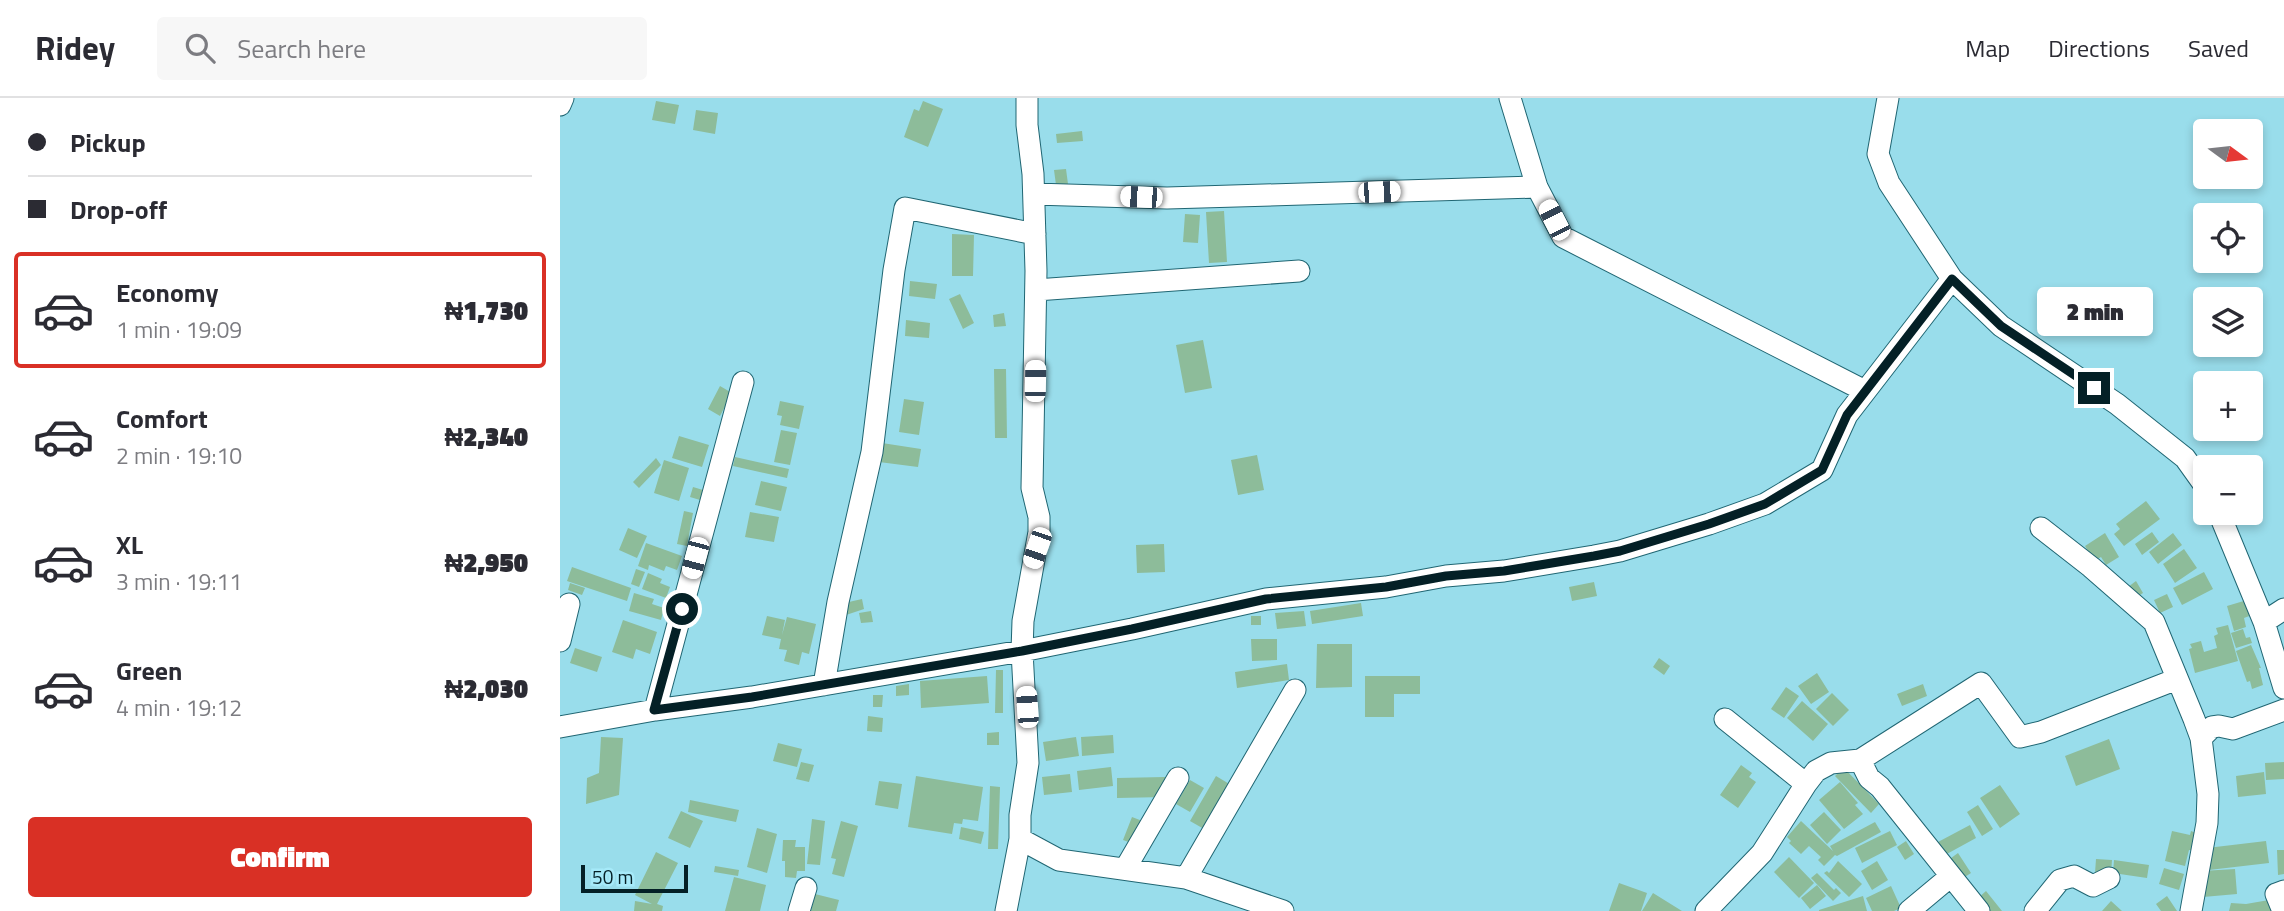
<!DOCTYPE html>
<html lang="en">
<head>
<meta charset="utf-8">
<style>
	body { margin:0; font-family:"Titillium Web",sans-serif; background:#f7f7f7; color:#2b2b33; height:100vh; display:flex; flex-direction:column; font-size:26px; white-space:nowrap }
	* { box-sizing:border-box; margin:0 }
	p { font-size:23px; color:#7c7c81 }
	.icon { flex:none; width:38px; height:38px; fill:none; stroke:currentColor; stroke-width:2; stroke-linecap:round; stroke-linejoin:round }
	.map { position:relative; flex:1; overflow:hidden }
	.details { display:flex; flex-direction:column; background:#fff; width:560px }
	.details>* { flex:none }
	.top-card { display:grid; align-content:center; height:154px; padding:0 28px; background:#fff }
	.needle { width:46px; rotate:105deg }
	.controls { position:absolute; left:1633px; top:21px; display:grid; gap:14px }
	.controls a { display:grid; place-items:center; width:70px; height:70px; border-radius:7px; background:#fff; box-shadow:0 4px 10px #0003; font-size:35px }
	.scale { position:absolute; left:21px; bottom:18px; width:107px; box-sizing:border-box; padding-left:7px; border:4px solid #042026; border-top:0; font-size:19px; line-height:24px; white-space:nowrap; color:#042026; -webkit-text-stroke:5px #a6eaf9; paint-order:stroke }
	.end { position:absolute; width:32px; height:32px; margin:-16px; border:9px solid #042026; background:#fff; box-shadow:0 0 0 4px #fff }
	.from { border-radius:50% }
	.bubble { position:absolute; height:49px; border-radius:7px; background:#fff; box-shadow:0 4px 10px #0003; font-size:23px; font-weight:800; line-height:49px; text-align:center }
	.car { position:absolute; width:21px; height:42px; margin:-21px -10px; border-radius:9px; box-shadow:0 0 5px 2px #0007; background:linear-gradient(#fff 24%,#345 0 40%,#fff 0 76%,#345 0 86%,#fff 0) }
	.top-card b { display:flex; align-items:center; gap:24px; height:66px; font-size:26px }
	.top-card b+b { border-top:2px solid #e1e1e2 }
	.top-card i { width:18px; height:18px; background:#2b2b33 }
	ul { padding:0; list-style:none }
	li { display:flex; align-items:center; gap:21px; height:116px; margin:0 14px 10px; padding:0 14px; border:4px solid transparent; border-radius:7px }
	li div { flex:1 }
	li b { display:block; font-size:26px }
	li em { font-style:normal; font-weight:800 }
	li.on { border-color:#d93025 }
	li>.icon { width:63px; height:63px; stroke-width:1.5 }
	.primary-button { display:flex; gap:14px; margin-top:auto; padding:14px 28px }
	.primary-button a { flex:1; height:80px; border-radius:7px; background:#d93025; color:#fff; font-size:28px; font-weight:800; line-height:80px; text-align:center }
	header { display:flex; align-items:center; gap:42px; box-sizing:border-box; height:98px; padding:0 35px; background:#fff; border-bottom:2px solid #e1e1e2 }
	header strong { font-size:33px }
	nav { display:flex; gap:38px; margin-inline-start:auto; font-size:24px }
	.search { width:490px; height:63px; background:#f7f7f7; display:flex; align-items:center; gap:18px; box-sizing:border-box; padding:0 24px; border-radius:7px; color:#7c7c81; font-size:26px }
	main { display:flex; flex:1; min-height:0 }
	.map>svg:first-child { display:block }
	.building { fill:#8dbc9a }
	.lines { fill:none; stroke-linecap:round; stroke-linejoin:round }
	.minor-casing { stroke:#206673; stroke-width:23 }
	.minor { stroke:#fff; stroke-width:21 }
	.route { stroke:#042026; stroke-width:9 }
</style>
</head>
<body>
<header>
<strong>Ridey</strong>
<div class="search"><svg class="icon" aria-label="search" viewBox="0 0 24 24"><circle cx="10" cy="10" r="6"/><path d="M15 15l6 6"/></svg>Search here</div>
<nav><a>Map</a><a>Directions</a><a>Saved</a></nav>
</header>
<main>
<section class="details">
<div class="top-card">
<b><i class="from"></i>Pickup</b>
<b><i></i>Drop-off</b>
</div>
<ul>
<li class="on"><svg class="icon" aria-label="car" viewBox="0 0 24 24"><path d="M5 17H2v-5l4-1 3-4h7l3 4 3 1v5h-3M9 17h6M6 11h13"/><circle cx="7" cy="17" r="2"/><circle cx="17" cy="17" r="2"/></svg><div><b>Economy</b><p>1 min · 19:09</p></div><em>₦1,730</em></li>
<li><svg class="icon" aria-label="car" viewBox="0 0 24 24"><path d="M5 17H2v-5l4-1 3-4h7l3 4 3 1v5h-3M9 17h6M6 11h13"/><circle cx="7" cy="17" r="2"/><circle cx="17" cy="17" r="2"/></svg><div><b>Comfort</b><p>2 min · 19:10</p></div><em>₦2,340</em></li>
<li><svg class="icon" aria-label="car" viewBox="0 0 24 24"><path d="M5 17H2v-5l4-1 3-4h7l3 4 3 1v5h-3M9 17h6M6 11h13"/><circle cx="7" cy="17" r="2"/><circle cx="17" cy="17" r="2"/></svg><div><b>XL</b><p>3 min · 19:11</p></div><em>₦2,950</em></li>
<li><svg class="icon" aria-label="car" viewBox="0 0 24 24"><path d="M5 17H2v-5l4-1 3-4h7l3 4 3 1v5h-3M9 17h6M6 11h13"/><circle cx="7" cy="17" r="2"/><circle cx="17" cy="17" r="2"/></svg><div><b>Green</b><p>4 min · 19:12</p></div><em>₦2,030</em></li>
</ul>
<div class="primary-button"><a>Confirm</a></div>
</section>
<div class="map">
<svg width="1724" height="813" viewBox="0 0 1724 813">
	<rect width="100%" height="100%" fill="#99ddeb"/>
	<path class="building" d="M96,3L119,7L115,26L92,22Z
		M363,3L383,11L368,49L344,39L354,11L359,13Z
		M136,12L158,15L155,36L133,32Z
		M522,33L523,43L497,45L496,36Z
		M506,71L508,86L496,87L494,72Z
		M664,113L667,164L649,165L646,114Z
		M625,116L640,117L638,145L623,144Z
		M392,136L414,137L413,178H392Z
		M350,183L377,186L375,201L349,198Z
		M400,196L414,225L403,231L389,201Z
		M444,215L446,228L434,229L433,217Z
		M346,222L370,225L369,240L345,238Z
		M643,242L652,290L625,295L616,247Z
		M434,271H446L447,340H435Z
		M160,288L172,295L160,318L148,311Z
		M344,301L364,304L359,337L339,334Z
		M220,303L244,308L239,331L220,327L222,318L217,317Z
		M221,332L237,335L230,367L214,364Z
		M119,338L149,347L142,369L112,360Z
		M322,345L361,351L358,369L319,364Z
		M697,357L704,392L678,397L671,362Z
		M175,359L229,371L227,380L173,368Z
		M96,360L101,367L79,390L73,384Z
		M104,362L129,370L119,403L94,395Z
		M201,383L227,389L221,413L195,407Z
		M133,389L143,392L140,402L130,399Z
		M1586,403L1600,421L1564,448L1554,436L1560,431L1556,426Z
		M124,413L133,415L127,448L117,446Z
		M190,414L219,419L214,444L185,439Z
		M68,430L87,438L77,460L59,452Z
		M1592,434L1599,444L1582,457L1575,446Z
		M1545,435L1559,459L1546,467L1541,459L1534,463L1525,448Z
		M1613,435L1622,447L1598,466L1589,454Z
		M86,445L122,458L117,472L106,468L104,473L89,467L88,472L78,468Z
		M604,446L605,474L577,475L576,447Z
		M1624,451L1637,470L1615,485L1603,466Z
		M12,469L71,490L67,503L7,483Z
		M76,471L85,474L79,489L71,486Z
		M1644,474L1653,491L1622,507L1613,490Z
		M88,475L102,481L100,485L110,489L106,500L82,491Z
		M1576,483L1583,495L1575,500L1568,489Z
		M1034,484L1037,498L1012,503L1009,489Z
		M10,485L25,490L22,497L8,492Z
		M74,495L94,501L92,506L104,510L101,522L69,513Z
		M1607,496L1613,509L1600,515L1594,502Z
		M302,501L304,511L283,518L280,506Z
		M1687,502L1692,517L1684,520L1686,529L1674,533L1667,508Z
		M801,505L803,518L752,526L750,513Z
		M311,513L313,524L301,525L299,515Z
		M744,513L746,528L717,531L715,515Z
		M207,518L225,522L222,537L227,519L256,526L249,556L242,554L239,567L224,563L227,552L219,551L221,541L202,537Z
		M691,518H701V527H691Z
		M63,522L97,534L90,556L76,551L73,561L52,554Z
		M1668,527L1678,563L1635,575L1629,551L1632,550L1630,546L1641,543L1644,554L1657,550L1654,538L1658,536L1656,530Z
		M1683,531L1686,540L1690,539L1692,545L1676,550L1671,535Z
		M691,541H717V562L692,563Z
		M757,546H792V589L756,590Z
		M1691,547L1701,570H1699L1703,587L1692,591L1690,583L1687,584L1676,553Z
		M15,550L42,559L37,574L10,565Z
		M1099,560L1110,568L1104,577L1093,569Z
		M727,566L729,582L677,590L675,574Z
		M436,572H443V615H435Z
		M1257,575L1269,594L1251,606L1238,588Z
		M427,578L429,605L361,610L360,583Z
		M805,578H860V596H834V619H805Z
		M349,586V597L336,598V588Z
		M1363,586L1367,598L1342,608L1337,596Z
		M1226,589L1239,598L1224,620L1211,611Z
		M1272,595L1289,612L1273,628L1256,611Z
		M313,597H323L322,609H313Z
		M1242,603L1268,626L1253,643L1227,620Z
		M308,618L323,620L322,634L307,633Z
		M439,634V647H427V635Z
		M553,637L554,655L522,658L521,639Z
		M41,639L63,640L59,697L26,706L27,680L39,675Z
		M516,639L519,658L486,663L483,644Z
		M1549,641L1560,671L1516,688L1505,658Z
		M218,645L242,651L237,669L213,663Z
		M241,664L254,667L249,684L236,681Z
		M1724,664V681L1706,682L1705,665Z
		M1181,667L1192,675L1189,679L1196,684L1178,710L1160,697Z
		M551,669L553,688L519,692L517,673Z
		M1284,670L1319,706L1311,715L1275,678Z
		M1704,674L1706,696L1678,699L1676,678Z
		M510,676L512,694L484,697L482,679Z
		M356,678L423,689L418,723L403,721L402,726L394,725L392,736L348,729Z
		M656,678L671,687L644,731L630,723Z
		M605,679V699L557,700V680Z
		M630,682L644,690L630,714L616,706Z
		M319,683L342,686L338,711L315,707Z
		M1280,684L1298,705L1295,707L1303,716L1284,731L1259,702Z
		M1440,687L1460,716L1440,730L1420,700Z
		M430,688L440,689L438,751H428Z
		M130,702L179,712L176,724L128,714Z
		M1418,707L1433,731L1422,738L1407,714Z
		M121,713L143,723L130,750L108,740Z
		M1264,714L1281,732L1267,746L1250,727Z
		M572,719L585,724L577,747L563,742Z
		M252,721L265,723L260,767L247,766Z
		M281,723L298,728L284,779L272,776L276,761L271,760Z
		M1241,723L1273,753L1270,748L1315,724L1321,734L1277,758L1275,757L1264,768L1258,762L1261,759L1249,748L1241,756L1229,745L1231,743L1227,739Z
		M1410,727L1416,740L1385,757L1378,744Z
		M401,729L424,734L421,746L399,741Z
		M197,730L217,736L207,775L187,769Z
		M1330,733L1337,747L1302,765L1295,750Z
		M1612,733L1630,737L1631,733L1639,736L1635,753L1629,752L1625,768L1605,763Z
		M223,742H236L235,749H245V773H237L236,780L225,779V763H222Z
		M1346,743L1354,756L1345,762L1337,749Z
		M1706,743L1709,765L1649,772L1647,750Z
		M1717,752H1724V776L1718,777Z
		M96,754L118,765L97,806L103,808L102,813H74L75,803L92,806L75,797Z
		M1398,755L1411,775L1400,782L1387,763Z
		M1229,759L1254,785L1239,800L1214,774Z
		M1536,761L1552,762L1551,776L1535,775Z
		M1554,762L1589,767L1587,780L1553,775Z
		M1278,763L1302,786L1289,799L1264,775L1267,773L1269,775Z
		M1317,763L1328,782L1312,792L1301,773Z
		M155,768L179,772L178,778L154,774Z
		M1604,770L1624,776L1619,792L1599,786Z
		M1675,771L1677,796L1643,799L1642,773Z
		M1257,775L1274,792L1276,790L1281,795L1273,803L1251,780Z
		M174,779L206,787L200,813H165Z
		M1059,785L1087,795L1081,813H1049Z
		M1257,787L1266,798L1250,811L1241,800Z
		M1331,788L1341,810L1334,813H1312L1306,800Z
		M1426,793L1442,813H1427L1417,801Z
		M1093,795L1122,813H1082Z
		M255,796L279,802L276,813H251Z
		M1303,798L1307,813H1259V812Z
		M1607,798L1617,813H1601L1596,806Z
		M1709,802L1713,813H1669L1671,805L1686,806Z
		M1551,803L1562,813H1542Z"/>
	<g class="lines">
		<defs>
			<path id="minor" d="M950,0L977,89L1003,139L1305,293
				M1328,0L1318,56L1329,85L1392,181L1441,228L1557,306L1625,360L1645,388
				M0,7L3,0
				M474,96L607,100L977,89
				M476,192L739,173
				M1659,415L1704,524L1724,590
				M1481,430L1531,469L1594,524L1634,621L1641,640L1648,696L1647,725L1631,813
				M1704,524L1724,511
				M0,543L9,506
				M264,587L278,504L312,354L334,172L345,110L475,136
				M95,612L183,284
				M1165,621L1246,686
				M0,629L95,612L192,599L462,553L572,531L706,501L826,489L886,478L944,473L1034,458L1060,453L1149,426L1205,406L1262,372L1287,317L1392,181
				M1641,640L1652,629L1659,628L1673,631L1724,612
				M1300,662L1309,680L1320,689L1419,813
				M460,741L499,762L626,780L723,813
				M565,771L618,680
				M626,780L735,592
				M239,813L246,790
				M446,813L460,741V717L468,665L462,553L463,523L479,434V419L472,390L476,173L473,76L467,27V0
				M1146,813L1202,755L1246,686L1256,673L1271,665L1300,662L1421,585L1460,639L1481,634L1617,581
				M1349,813L1391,778
				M1475,813L1500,782L1514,778L1533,788L1549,780
				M1723,813L1716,796L1724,793"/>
		</defs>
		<use href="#minor" class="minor-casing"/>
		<use href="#minor" class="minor"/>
	</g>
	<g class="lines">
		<path class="route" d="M122,511L94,612L192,599L462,553L572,531L706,501L826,489L886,478L944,473L1034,458L1060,453L1149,426L1205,406L1262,372L1287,317L1392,181L1441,228L1534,290"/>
	</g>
</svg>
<div class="controls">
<a><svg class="needle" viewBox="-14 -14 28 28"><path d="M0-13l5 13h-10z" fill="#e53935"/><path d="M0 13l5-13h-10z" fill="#7c7c81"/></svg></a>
<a><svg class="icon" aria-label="locate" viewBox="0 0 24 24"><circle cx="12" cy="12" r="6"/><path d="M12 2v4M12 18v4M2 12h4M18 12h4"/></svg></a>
<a><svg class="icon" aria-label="layers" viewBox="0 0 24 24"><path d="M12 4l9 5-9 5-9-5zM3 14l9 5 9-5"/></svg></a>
<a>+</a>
<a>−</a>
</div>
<div class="scale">50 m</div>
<i class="end from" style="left:122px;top:511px"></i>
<i class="end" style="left:1534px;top:290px"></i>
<div class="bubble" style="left:1477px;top:189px;width:116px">2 min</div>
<i class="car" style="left:819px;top:94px;rotate:88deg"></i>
<i class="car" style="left:581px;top:99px;rotate:272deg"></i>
<i class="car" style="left:994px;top:122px;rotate:333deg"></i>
<i class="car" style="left:475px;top:283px;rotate:1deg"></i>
<i class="car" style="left:477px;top:450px;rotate:199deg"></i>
<i class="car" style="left:135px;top:460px;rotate:195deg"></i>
<i class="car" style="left:467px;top:609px;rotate:356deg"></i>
</div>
</main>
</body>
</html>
